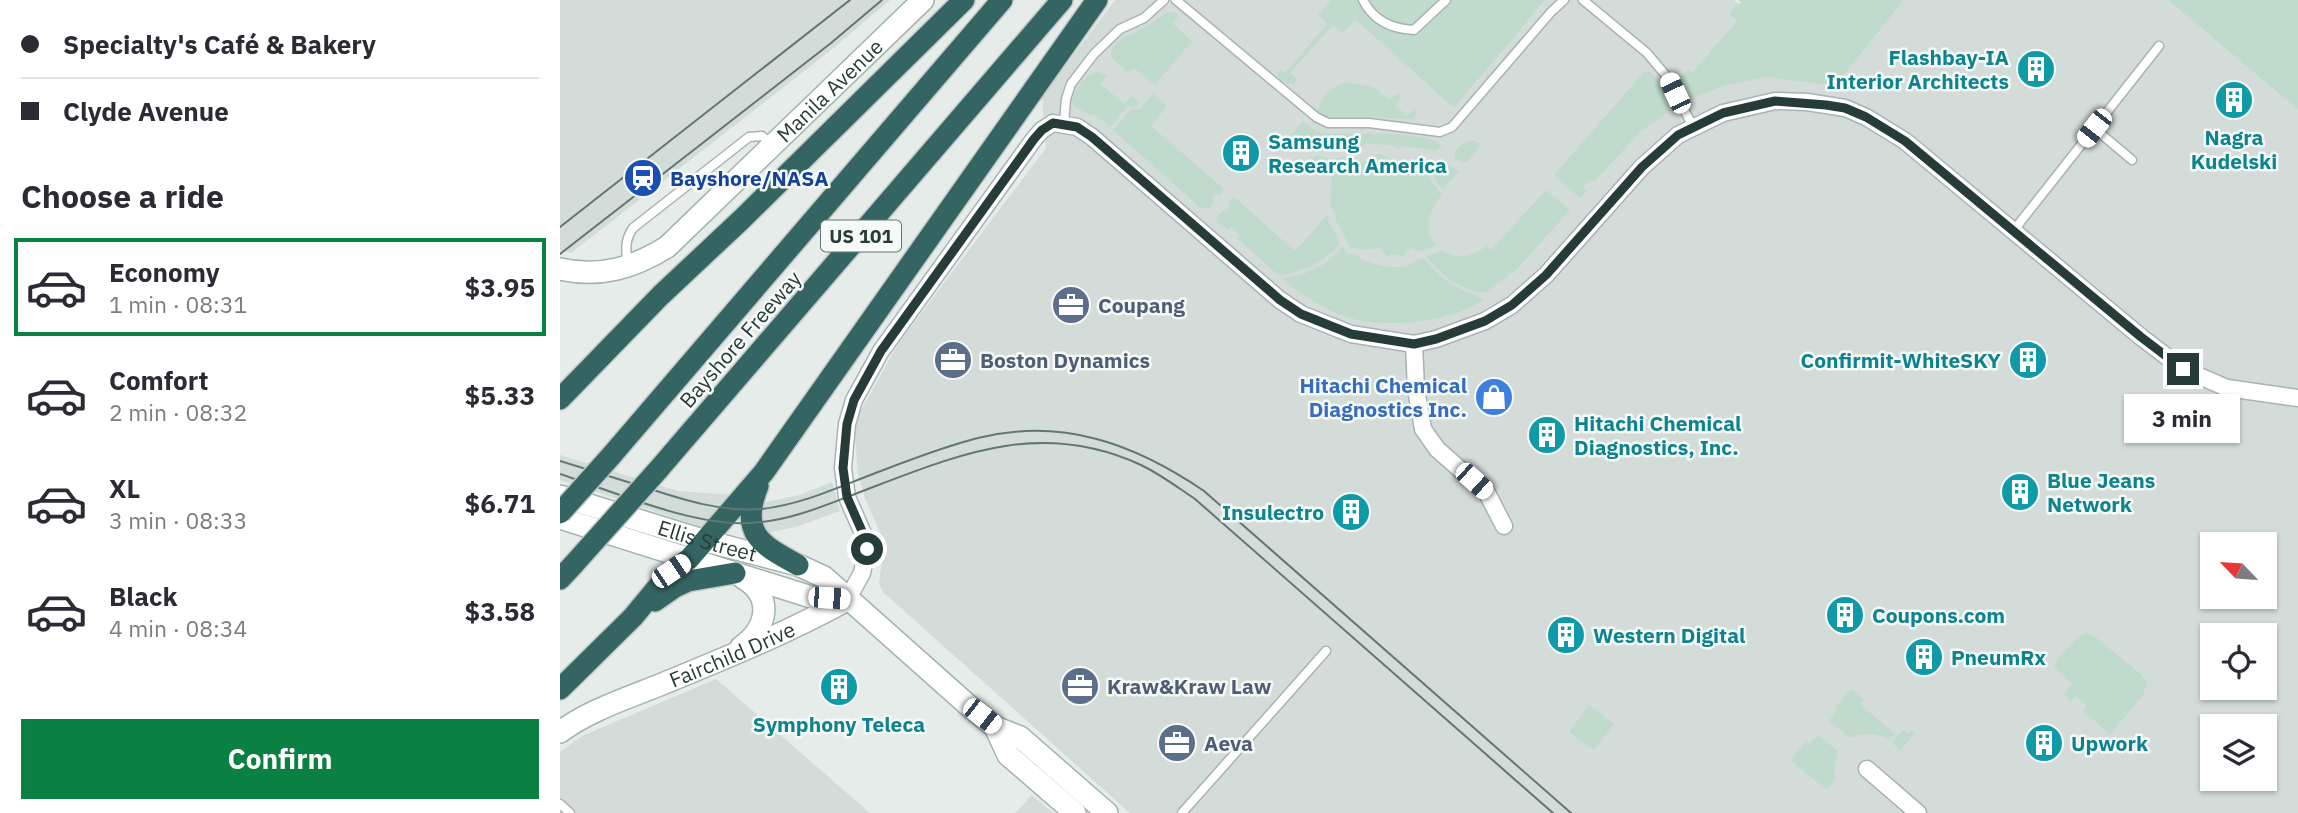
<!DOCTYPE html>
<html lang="en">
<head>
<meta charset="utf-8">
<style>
	body { margin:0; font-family:"IBM Plex Sans",sans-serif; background:#f2f2f3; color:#2b2b33; height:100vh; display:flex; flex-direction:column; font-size:26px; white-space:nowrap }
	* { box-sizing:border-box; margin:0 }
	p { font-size:23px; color:#7c7c81 }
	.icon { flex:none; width:38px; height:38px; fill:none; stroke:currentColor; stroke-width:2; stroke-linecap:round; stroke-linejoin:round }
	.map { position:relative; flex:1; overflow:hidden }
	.side { display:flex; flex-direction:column; background:#fff; width:560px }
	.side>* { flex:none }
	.banner { display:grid; align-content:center; height:154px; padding:0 21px; background:#fff }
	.needle { width:46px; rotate:295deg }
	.tools { position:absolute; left:1640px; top:532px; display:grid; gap:14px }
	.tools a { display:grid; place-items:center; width:77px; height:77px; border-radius:0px; background:#fff; box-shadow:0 2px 5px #0004; font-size:35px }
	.end { position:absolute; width:32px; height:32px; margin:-16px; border:9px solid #263c39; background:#fff; box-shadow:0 0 0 4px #fff }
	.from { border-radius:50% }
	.bubble { position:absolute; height:49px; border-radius:0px; background:#fff; box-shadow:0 2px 5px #0004; font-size:23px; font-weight:700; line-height:49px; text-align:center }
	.car { position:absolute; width:21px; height:42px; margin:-21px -10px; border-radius:9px; box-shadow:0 0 5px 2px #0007; background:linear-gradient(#fff 24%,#345 0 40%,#fff 0 76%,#345 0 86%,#fff 0) }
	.banner b { display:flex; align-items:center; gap:24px; height:66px; font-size:26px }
	.banner b+b { border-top:2px solid #e1e1e2 }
	.banner i { width:18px; height:18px; background:#2b2b33 }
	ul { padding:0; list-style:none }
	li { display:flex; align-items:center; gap:21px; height:98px; margin:0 14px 10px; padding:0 7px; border:4px solid transparent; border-radius:0px }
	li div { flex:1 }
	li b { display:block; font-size:26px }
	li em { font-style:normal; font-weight:700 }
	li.current { border-color:#0b8043 }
	li>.icon { width:63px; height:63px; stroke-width:1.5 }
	h2 { padding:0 21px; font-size:32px; line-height:84px }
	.button { display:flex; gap:14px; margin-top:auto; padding:14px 21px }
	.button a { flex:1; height:80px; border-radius:0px; background:#0b8043; color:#fff; font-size:28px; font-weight:700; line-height:80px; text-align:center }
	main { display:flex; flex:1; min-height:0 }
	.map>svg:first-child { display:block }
	.built { fill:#d3dcd9; fill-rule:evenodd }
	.green { fill:#c0dbcb }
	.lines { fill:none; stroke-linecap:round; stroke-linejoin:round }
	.lane-casing { stroke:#a8b4b1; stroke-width:11 }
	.street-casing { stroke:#a8b4b1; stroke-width:19 }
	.secondary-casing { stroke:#a1b4b0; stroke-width:24 }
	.highway-casing { stroke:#c2c8c8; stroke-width:24 }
	.lane { stroke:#fff; stroke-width:8 }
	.street { stroke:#fff; stroke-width:16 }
	.secondary { stroke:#fff; stroke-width:21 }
	.highway { stroke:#356562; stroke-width:21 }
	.tram { stroke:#617774; stroke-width:2 }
	.highway-bridge-casing { stroke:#c2c8c8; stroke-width:24; stroke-linecap:butt }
	.highway-bridge { stroke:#356562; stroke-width:21 }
	.route { stroke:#263c39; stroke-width:9 }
	.labels { text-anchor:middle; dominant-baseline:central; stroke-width:5; stroke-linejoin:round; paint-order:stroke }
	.shield { fill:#f5f9f7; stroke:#647572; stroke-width:2 }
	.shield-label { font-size:19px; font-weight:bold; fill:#263c39 }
	.culture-label { font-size:21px; font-weight:bold; fill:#0d838f; stroke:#f5f9f7; text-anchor:start }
	.street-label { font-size:21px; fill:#263c39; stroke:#f5f9f7 }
	.transit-label { font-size:21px; font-weight:bold; fill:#164399; stroke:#f5f9f7; text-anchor:start }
	.service-label { font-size:21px; font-weight:bold; fill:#4e5e75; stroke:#f5f9f7; text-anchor:start }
	.shop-label { font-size:21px; font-weight:bold; fill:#366cbe; stroke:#f5f9f7; text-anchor:end }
</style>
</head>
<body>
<main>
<section class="side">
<div class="banner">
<b><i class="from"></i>Specialty's Café &amp; Bakery</b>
<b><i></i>Clyde Avenue</b>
</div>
<h2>Choose a ride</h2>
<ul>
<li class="current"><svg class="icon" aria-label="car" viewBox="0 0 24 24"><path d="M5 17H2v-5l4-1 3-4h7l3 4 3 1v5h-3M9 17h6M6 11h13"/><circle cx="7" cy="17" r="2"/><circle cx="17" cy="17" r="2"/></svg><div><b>Economy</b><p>1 min · 08:31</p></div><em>$3.95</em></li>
<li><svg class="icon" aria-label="car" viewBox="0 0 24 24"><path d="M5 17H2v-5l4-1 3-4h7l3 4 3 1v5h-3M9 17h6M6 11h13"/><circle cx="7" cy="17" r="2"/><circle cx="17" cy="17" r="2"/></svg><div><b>Comfort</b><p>2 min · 08:32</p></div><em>$5.33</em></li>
<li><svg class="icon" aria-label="car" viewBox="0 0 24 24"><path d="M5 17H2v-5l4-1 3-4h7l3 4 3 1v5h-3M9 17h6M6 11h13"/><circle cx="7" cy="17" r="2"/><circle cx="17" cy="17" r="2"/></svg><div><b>XL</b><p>3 min · 08:33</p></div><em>$6.71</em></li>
<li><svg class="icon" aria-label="car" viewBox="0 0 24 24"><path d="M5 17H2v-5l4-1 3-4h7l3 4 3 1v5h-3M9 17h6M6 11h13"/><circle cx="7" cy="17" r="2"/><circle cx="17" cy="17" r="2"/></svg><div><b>Black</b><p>4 min · 08:34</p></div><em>$3.58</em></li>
</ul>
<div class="button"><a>Confirm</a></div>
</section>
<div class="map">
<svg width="1738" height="813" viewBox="0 0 1738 813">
	<rect width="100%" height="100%" fill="#e5ecea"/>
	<path class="built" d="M0,0H330L266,54L11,253L0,250Z
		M555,0H777L969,19L985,0H1174L1275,86L1344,0H1608L1738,110V813H570L323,592L319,583L324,547L320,532L305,498L298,474L294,423L338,344L486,148L482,97ZM1652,544H1704V597H1652ZM1652,635H1704V688H1652ZM1652,726H1704V779H1652Z
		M0,455L118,491L174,495L142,527L0,480Z
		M272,482L280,511L236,527L206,533L202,528L201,503L240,495Z
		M156,679L310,813H0V752L4,749L22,736Z
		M472,795L493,813H455Z"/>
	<path class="green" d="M771,0H985L894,108L795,19L783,33L773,25L730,73L738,80L735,83L727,84L716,75L721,70L725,73L767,24L758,15Z
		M1178,0H1344L1275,86L1206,77L1163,86L1127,100L1118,80L1128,70L1132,73L1177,21L1169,14L1177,4L1181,3Z
		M1608,0H1738V110Z
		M611,12L616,13L618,17L612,23L632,41L595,85L574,68L568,72L551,58V50L559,40L584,28L606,13Z
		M1088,71C1101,78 1107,95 1114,108L1081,131L1034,182L1030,179L1023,187L1027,191L1020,198L994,175L1084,72Z
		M538,72L547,76L540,84L565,104L572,96L580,103L577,106H568L550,127L534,114L533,116L514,107L512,102C514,90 525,74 538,72Z
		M786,82L812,86L829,100L838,93L841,97L835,105L847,116L855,108L857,115L852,119L801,117L766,118L758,111C761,96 772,87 786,82Z
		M593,94L607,106L591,126L664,189L659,196L656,194L651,200L654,202L648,209L645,207L642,209L553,130L571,109L579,110Z
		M743,121L755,131L765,133C788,135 869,129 882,146L876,151L843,146L838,149L832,145L806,144L801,147L794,144L748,150L731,135Z
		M913,140L922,144L906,163L895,159L894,155C897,146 904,142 913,140Z
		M819,153L836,162L855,159L866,164L871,181L882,194C870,211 861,228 877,246L859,252L853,248L846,252L843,257L837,254L827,256L820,248L806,250L790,247C785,238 782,228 776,221V215L770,205L772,178L750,158L759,155L771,160C788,155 788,156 804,162Z
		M875,163H886L899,171L883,189C875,183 873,174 870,164Z
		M986,190L1010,210L958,268L925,293C899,290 883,276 866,256L882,251C897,260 913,257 926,246L931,250Z
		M674,197L735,251L768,214L769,223L777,235L780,244C762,263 744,272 718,275L678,239L680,235L671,227L668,230L658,222L659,219L657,217L663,210L666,212L670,206L668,204Z
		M783,246L786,253L798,255L802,260C816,265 834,270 848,265C855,262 856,259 863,258C887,286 893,285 924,299C891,323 825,329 787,317C763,309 741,295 722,278C747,276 767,266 783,246Z
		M1526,633L1534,636L1582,675L1587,683L1583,695L1550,734L1523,711L1527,705L1516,696L1511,701L1504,695L1512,684L1494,667L1495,662L1519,636Z
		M1291,689L1304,700L1300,704L1335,734L1330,740C1317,733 1304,731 1290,738L1269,721L1277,710L1275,708Z
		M1029,705L1054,724L1034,750L1009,732Z
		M1343,730L1348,734L1352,730L1355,733L1340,751L1332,742Z
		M1258,735L1278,751L1274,766L1275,780L1267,790L1230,760L1246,742L1250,744Z"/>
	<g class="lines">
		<defs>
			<path id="lane" d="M616,0L756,117L768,123H809L880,132L892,127L991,12L1004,0
				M803,0C813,20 832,29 854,30L886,0
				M1023,0L1087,53L1108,78L1133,127
				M504,123L506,99L511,84L534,54L560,29L584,18L604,0
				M1534,128L1572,160
				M1454,230L1599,46
				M68,265C66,251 64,241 73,228L189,137L202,136L210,143
				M0,804L10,813
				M622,813L766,651"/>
			<path id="street" d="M854,344L856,389L863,429L877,449L927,493L944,526
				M287,600L302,573L307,549L305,538L287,497L283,468L287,424L294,400L321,351L474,139L482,130L493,123L517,127L532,137L720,300L741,314L791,334L854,344L876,339L925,321L952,305L986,275L1082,167L1118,135L1163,113L1215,101L1247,102L1285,108L1306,117L1345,141L1581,337L1623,369L1667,388L1738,398
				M1307,769L1358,813"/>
			<g id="secondary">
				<path id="s1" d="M0,269C40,278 73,268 107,247L363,0"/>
				<path id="s2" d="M0,496L146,541L238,565L264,577L409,706L435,727L460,737L547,813"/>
				<path d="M0,518L251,597L287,600"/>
				<path d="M181,647C208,628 214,596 183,578"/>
				<path d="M435,727L448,755L515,813"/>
				<path id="s3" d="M0,732C31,709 71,697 107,682C168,657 229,632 287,600"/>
			</g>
			<path id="highway" d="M0,399L101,295L181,220L404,0
				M51,456L442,0
				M98,470L502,0
				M198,486C179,533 201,545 238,565
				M0,579L14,564
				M95,601L115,587L128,581L175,573
				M0,689L73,617L111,571L129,559L204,472L537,0"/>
		</defs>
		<use href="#lane" class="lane-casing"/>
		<use href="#street" class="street-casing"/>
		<use href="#secondary" class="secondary-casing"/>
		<use href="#highway" class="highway-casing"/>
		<use href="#lane" class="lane"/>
		<use href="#street" class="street"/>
		<use href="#secondary" class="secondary"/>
		<use href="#highway" class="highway"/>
		<path class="tram" d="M0,227L290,0
			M0,254L271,43L322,0
			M0,461C29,470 58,479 87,488C124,500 161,512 201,509C240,505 276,488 313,474C347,461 382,447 418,438C502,417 575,444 644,491L1011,813
			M0,474C55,492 132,526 189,523C226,522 261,507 295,494C393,457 477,417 581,465C600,474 617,487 635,499L993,813"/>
		<defs>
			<path id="highway-bridge" d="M0,513L51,456
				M14,564L98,470"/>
		</defs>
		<use href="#highway-bridge" class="highway-bridge-casing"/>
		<use href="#highway-bridge" class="highway-bridge"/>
	</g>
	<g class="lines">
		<path class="route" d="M307,549L305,538L287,497L283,468L287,424L294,400L321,351L474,139L482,130L493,123L517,127L532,137L720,300L741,314L791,334L854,344L876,339L925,321L952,305L986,275L1082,167L1118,135L1163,113L1215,101L1266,105L1285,108L1306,117L1345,141L1581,337L1623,369"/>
	</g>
	<defs>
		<symbol id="building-disc" viewBox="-11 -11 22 22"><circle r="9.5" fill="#0f9aa8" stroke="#f5f9f7"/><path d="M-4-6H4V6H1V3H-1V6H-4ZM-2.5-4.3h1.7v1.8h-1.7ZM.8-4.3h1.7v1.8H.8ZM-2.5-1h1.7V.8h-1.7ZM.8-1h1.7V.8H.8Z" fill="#fff"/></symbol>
		<symbol id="station-disc" viewBox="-11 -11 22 22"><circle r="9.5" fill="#1a4fb4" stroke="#f5f9f7"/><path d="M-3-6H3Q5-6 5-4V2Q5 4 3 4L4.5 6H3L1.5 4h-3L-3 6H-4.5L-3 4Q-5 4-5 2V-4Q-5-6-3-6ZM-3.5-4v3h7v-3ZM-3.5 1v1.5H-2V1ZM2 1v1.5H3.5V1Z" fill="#fff"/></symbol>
		<symbol id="office-disc" viewBox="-11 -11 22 22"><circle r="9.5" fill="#5c6f8a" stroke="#f5f9f7"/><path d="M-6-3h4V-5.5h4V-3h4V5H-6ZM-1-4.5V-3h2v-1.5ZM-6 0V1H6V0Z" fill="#fff"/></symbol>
		<symbol id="shop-disc" viewBox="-11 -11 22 22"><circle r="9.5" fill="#3f7fe0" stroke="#f5f9f7"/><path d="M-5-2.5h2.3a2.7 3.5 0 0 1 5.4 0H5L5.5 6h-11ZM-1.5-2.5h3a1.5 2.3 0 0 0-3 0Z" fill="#fff"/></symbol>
	</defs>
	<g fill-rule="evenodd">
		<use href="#building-disc" x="1454" y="47" width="44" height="44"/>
		<use href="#building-disc" x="1652" y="78" width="44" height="44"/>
		<use href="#building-disc" x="659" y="131" width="44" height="44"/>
		<use href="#station-disc" x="61" y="156" width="44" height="44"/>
		<use href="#office-disc" x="489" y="283" width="44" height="44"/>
		<use href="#office-disc" x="371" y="338" width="44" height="44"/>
		<use href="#building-disc" x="1446" y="338" width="44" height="44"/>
		<use href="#shop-disc" x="912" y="375" width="44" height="44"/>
		<use href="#building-disc" x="965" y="413" width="44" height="44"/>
		<use href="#building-disc" x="1438" y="470" width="44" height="44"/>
		<use href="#building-disc" x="769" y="490" width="44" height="44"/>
		<use href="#building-disc" x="1263" y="593" width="44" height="44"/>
		<use href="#building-disc" x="984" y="613" width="44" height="44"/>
		<use href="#building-disc" x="1342" y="635" width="44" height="44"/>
		<use href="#office-disc" x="498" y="664" width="44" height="44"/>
		<use href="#building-disc" x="257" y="665" width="44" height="44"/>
		<use href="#office-disc" x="595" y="721" width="44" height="44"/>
		<use href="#building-disc" x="1462" y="721" width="44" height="44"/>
	</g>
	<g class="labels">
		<rect class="shield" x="261" y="220.5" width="80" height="31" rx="5"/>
		<g class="shield-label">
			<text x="301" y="236">US 101</text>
		</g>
		<g class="culture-label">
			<text x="1449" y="57" text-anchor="end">Flashbay-IA<tspan x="1449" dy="24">Interior Architects</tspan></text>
			<text x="1674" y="137" text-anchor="middle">Nagra<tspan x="1674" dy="24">Kudelski</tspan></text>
			<text x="708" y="141">Samsung<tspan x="708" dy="24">Research America</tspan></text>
			<text x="1441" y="360" text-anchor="end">Confirmit-WhiteSKY</text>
			<text x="1014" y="423">Hitachi Chemical<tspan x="1014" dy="24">Diagnostics, Inc.</tspan></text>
			<text x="1487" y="480">Blue Jeans<tspan x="1487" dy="24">Network</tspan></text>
			<text x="764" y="512" text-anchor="end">Insulectro</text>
			<text x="1312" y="615">Coupons.com</text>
			<text x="1033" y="635">Western Digital</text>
			<text x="1391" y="657">PneumRx</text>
			<text x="279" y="724" text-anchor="middle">Symphony Teleca</text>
			<text x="1511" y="743">Upwork</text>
		</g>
		<g class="street-label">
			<text stroke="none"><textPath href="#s1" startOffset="338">Manila Avenue</textPath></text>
			<text transform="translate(180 339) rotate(-49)">Bayshore Freeway</text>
			<text stroke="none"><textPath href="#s2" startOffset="154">Ellis Street</textPath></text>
			<text stroke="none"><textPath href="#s3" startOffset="189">Fairchild Drive</textPath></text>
		</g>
		<g class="transit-label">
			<text x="110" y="178">Bayshore/NASA</text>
		</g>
		<g class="service-label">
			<text x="538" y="305">Coupang</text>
			<text x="420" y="360">Boston Dynamics</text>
			<text x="547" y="686">Kraw&amp;Kraw Law</text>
			<text x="644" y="743">Aeva</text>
		</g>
		<g class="shop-label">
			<text x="907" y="385">Hitachi Chemical<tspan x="907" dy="24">Diagnostics Inc.</tspan></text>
		</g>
	</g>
</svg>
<div class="tools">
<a><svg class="needle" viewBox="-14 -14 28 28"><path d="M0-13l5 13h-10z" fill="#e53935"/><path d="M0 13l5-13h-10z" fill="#7c7c81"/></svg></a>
<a><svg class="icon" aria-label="locate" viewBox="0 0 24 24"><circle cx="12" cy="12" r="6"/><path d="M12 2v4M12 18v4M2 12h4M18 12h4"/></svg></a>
<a><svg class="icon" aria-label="layers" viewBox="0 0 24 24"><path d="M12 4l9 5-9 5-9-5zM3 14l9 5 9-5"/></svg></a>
</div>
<i class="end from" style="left:307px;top:549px"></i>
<i class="end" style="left:1623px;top:369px"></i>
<div class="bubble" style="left:1564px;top:394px;width:116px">3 min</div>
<i class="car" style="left:1115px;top:93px;rotate:335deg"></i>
<i class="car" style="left:1534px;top:128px;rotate:218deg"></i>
<i class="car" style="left:914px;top:481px;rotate:132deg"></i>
<i class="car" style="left:111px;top:571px;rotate:56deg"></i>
<i class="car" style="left:269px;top:598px;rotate:94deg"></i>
<i class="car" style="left:422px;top:716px;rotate:128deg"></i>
</div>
</main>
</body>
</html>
